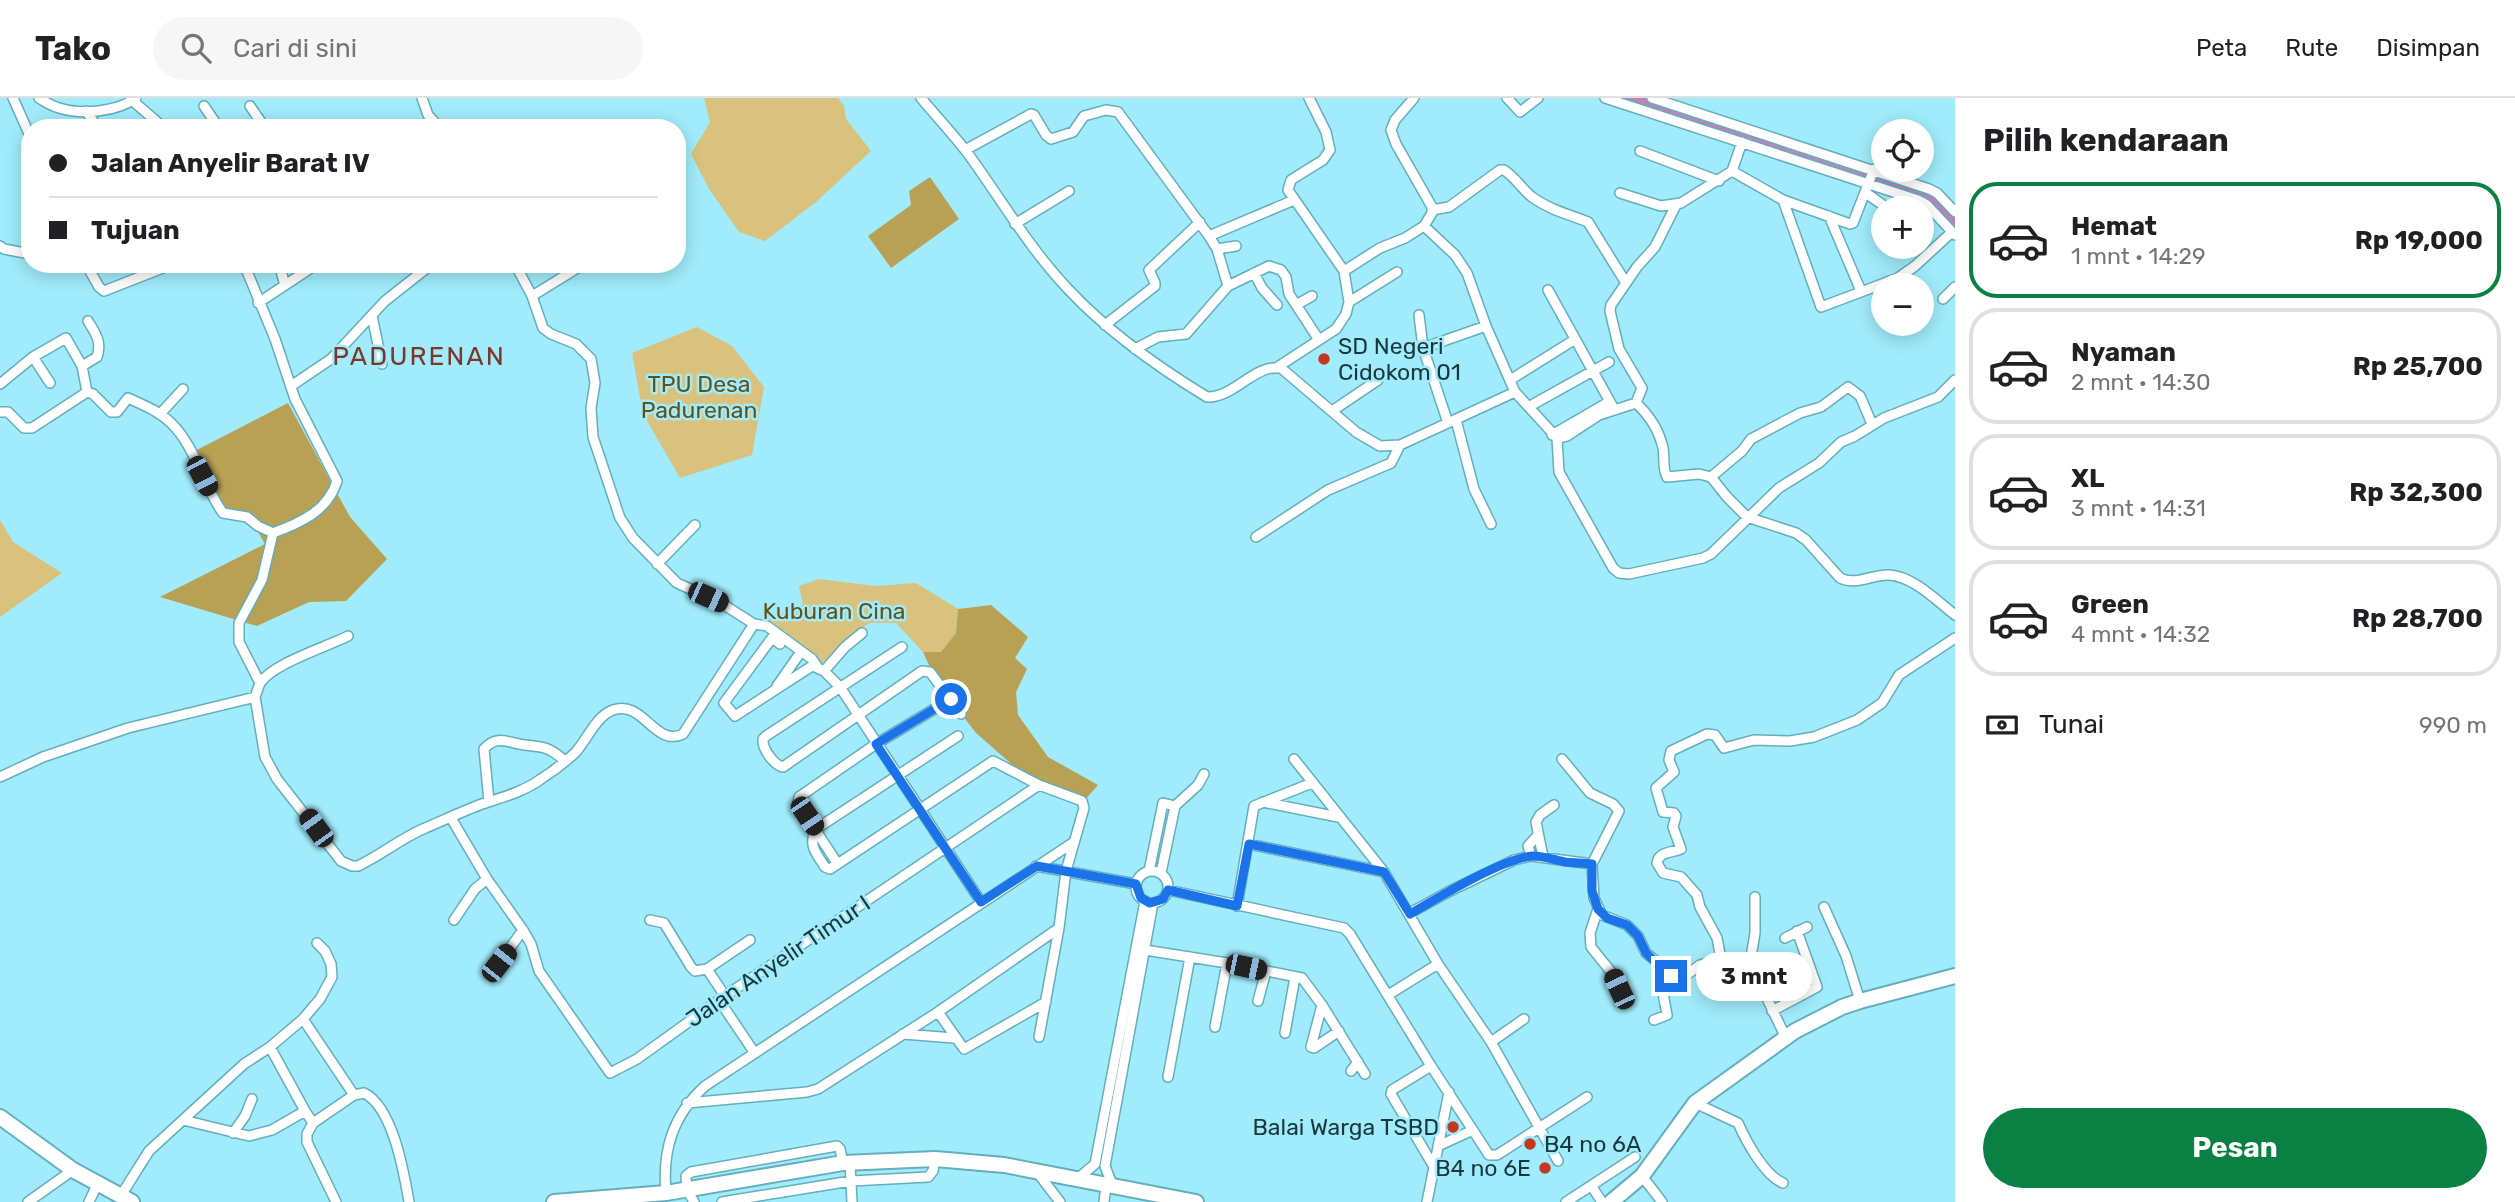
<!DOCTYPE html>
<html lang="id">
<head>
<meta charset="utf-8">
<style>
	body { margin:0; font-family:Rubik,sans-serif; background:#f6f6f6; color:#202124; height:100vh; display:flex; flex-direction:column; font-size:26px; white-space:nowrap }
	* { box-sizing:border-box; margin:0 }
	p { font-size:23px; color:#757577 }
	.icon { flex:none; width:38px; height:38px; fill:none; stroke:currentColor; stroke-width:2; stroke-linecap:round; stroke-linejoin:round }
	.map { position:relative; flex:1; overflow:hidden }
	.details { display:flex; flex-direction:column; background:#fff; width:560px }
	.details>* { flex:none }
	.banner { position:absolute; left:21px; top:21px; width:665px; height:154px; border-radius:28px; box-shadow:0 4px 18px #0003; display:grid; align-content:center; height:154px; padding:0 28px; background:#fff }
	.tools { position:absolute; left:1871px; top:21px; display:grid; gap:14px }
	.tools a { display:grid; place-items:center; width:63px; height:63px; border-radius:50%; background:#fff; box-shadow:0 4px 18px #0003; font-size:35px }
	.end { position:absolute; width:32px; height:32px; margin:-16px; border:9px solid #1a73e8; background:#fff; box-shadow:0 0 0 4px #fff }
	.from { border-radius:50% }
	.bubble { position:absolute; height:49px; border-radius:24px; background:#fff; box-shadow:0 4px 18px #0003; font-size:23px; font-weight:700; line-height:49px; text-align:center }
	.car { position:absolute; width:21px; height:42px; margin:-21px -10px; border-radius:9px; box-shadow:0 0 5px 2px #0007; background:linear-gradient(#222 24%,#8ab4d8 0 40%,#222 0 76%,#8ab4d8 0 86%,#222 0) }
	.banner b { display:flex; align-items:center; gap:24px; height:66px; font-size:26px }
	.banner b+b { border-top:2px solid #e0e0e0 }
	.banner i { width:18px; height:18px; background:#202124 }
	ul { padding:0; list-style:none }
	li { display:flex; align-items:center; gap:21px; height:116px; margin:0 14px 10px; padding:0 14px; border:4px solid #e0e0e0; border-radius:28px }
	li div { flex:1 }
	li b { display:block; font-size:26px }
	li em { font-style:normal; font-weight:700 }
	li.on { border-color:#0b8043 }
	li>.icon { width:63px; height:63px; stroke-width:1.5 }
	h2 { padding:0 28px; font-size:32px; line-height:84px }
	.pay { display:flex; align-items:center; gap:18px; height:77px; padding:0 28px; font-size:26px }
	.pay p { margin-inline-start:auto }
	.button { display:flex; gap:14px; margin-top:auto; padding:14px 28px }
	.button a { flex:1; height:80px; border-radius:42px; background:#0b8043; color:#fff; font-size:28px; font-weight:700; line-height:80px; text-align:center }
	header { display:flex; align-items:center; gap:42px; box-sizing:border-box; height:98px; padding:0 35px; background:#fff; border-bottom:2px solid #e0e0e0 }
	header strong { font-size:33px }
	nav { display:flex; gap:38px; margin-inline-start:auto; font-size:24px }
	.search { width:490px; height:63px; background:#f6f6f6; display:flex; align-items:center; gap:18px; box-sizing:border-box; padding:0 24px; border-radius:38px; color:#757577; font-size:26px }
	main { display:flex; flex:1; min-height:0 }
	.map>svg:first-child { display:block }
	.green { fill:#d9c27d }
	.forest { fill:#b8a055 }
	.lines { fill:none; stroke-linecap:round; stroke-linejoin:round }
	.river { stroke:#bf83b6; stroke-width:14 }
	.street-casing { stroke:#64aebd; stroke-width:12 }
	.primary-casing { stroke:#64aebd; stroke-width:18 }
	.street { stroke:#fff; stroke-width:9 }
	.primary { stroke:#fff; stroke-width:14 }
	.route { stroke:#1a73e8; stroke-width:9 }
	.poi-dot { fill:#c43821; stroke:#a1ecfc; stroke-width:2.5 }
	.labels { text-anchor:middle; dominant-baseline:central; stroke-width:5; stroke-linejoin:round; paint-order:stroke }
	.poi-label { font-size:23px; fill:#19383e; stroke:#a1ecfc; text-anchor:start }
	.park-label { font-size:23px; fill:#635218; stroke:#a1ecfc }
	.street-label { font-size:23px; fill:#19383e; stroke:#a1ecfc }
	.quarter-label { font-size:26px; letter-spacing:2px; fill:#7c372a; stroke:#a1ecfc }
</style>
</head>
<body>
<header>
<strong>Tako</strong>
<div class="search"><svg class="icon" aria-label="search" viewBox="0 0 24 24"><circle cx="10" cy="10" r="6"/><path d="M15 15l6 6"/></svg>Cari di sini</div>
<nav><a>Peta</a><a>Rute</a><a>Disimpan</a></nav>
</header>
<main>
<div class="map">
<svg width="1955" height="1104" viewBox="0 0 1955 1104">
	<rect width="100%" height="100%" fill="#a1ecfc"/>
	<path class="green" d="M704,0H838L844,8L846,21L871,53L816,104L765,143L739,134L709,91L691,56L710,24Z
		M697,229L732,248L764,289L752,357L680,380L643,316L632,255Z
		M0,422L13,444L62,475L0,519Z
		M819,481L875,488L916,485L958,511L956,535L941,554H923L896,525H870L847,540L818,569L755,526L803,506L799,488Z"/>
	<path class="forest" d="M930,79L959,121L891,170L868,138L911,107L909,93Z
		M288,305L350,419L387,461L346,503L309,504L257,528L160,499L265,446L247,415L224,414L187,357Z
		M991,507L1028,539L1015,560L1027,571L1016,594L1018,617L1048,659L1098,687L1084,703L1024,677L976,635L936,583L923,554H941L956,535L958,511Z"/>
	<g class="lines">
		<path class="river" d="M1630,0L1932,98L1955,123"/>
		<defs>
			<path id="street" d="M13,0L30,38
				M39,0C45,4 52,8 59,10C82,17 117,14 136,0
				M422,0L428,17L440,30
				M921,0C936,18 952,35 966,53C1000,99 1028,149 1068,191C1108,234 1156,268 1207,299C1234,300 1254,266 1281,270L1356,334L1380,348L1400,347L1515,294L1557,340L1567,338L1599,317L1636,305C1649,317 1659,332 1663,350C1665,360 1662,370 1667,379L1699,376L1711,379L1727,399L1747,419L1796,435L1806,442L1840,480C1856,488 1873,476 1889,477C1913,478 1937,503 1955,517
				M1414,0L1395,22L1391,32L1396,46L1432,109V115L1424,128L1455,157L1467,175L1486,228L1515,294
				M1507,0L1520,14L1538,0
				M1605,0L1918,102L1927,107L1955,137
				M1652,0L1929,91L1937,95L1955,114
				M133,3L164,30
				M204,8L219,30
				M250,8L265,30
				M86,13L98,30
				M965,52L1031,16L1034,17L1046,37L1051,41L1073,34L1084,18L1106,12L1118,14L1209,138L1217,151L1228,188L1269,168L1281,172L1286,179L1289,196L1319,242
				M1640,53L1719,83
				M1732,73L1783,102L1850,126L1853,125L1874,71
				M1620,95L1661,108L1681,105L1732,73L1742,44
				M1866,95L1887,110
				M1783,102L1821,209L1898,180L1915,168L1952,134
				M1893,110L1918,102
				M1432,112L1449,109L1500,72H1504C1515,79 1522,91 1532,99C1550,112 1568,116 1588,124L1626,185
				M1829,118L1861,193
				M1015,126L1069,93
				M1209,138L1294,102
				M0,148L4,151L30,156
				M1217,151L1236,148
				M86,166L99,189L104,193L173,166
				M244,166L275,241L295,301L337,383C328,413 300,425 273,435L262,482L239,525V544L260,585L255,599L265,659L277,681L341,763L352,768H358C381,757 400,741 423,731C442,723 463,713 482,706C503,699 523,694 541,681C552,674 565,664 575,655C587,642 596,618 613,612C643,601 655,650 683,636L754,526
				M279,166L285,187
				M515,166L532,198L543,230L551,236L576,246L591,261L595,285L591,310L593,339L620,420L633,440L677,485L721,505L754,526L767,528L812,561L819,571
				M1344,173L1380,150L1405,140L1424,128
				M1254,175L1262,190L1277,207
				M1548,192L1614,311
				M532,198L584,166
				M1943,201L1955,189
				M1349,204L1397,174
				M258,205L317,166
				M1296,207L1312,198
				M1419,217L1423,250L1448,325
				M372,218L382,266
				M1105,227L1155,188V185L1149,172L1200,124
				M1423,250L1486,228
				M1135,251L1158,239L1186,236L1228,188
				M33,259L50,285
				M82,268L97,259C102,244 96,236 88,223
				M1276,270L1336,231L1346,216L1349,204L1344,173L1288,92L1291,82L1323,62L1330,52L1326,34L1309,0
				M1510,282L1574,242
				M0,286L33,259L66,240L82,268L87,294
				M291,288L331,261L385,203L432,166
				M87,294L93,296L111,314H117L128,300C143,307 159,313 171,325C196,349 203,388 223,415L247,419L258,428L273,435
				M1636,305L1642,290L1619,251L1610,213L1611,207L1637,169L1655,149L1676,107
				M1530,308L1609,264
				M1332,313L1378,282
				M0,314H8L24,330H32L87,294
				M160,316L183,291
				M1456,322L1474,391L1491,426
				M1552,337L1609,304
				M1557,340L1559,374L1613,470L1619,475L1629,476L1703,460L1711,456L1779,390L1819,365L1841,344L1855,338L1884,320L1938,299L1955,282
				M1711,379L1742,353L1751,341L1800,315L1821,309L1848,289L1860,298L1872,326
				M1256,439L1328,392L1391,365L1400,347
				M657,466L695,427
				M780,546L772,540L724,605L735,618L812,568
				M902,549L766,638L763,641C762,651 774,667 783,669L922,573L930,574L961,616
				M815,569L824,573L840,589L981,804
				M824,573L845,549L862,535
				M260,585C274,565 324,550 348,538
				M777,588L798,558
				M958,638L816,731C808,748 816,755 825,769L830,771L993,663L1039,687L1082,703L1084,710L1066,773L1059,830L1039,939
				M1294,661L1384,774L1438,866L1491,944L1558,1063
				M1562,661L1590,695L1613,706L1619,713L1592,766L1594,800L1602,817L1627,827L1638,838L1646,855L1676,879L1685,878L1700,867L1721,861L1729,865H1750L1786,940
				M0,679L43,659L128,630L255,599
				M489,704L484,651C497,636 508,645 525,647C545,649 549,649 565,663
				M1263,704L1338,719
				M1175,708L1198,687L1204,676
				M451,720L487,781L523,832L531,846L539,873L610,975L637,961L719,902L1039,687
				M1249,746L1384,774
				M1531,758L1528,748L1538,737
				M1543,759L1536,724L1540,717L1554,707
				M837,765L798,705L799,699L876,646L951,601
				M1036,768L1136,786
				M1136 789a16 16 0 1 1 32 0a16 16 0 1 1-32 0Z
				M1149,773L1163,705L1175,708L1161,775
				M1168,792L1344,830L1350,836L1431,968L1489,1057H1497L1587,999
				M1237,808L1254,708L1312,685
				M1824,809L1846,858L1860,903
				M1598,811L1590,835L1591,849L1612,875L1619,891
				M1410,815L1450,793L1514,762L1531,758L1592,766
				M454,822L475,791L487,781
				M650,822L664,825L691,869L695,873L707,871L725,898
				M1785,840L1807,829
				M1145,852L1227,865L1302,880L1322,907L1365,976
				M1721,861L1717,840L1700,809L1697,797L1681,779L1663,775L1657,765C1659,753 1672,755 1681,751L1673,729L1676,718L1674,715L1663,714L1656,690L1674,674L1669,662L1671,653L1707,636L1715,637L1724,650L1754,642L1790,643L1814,639L1857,622L1882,605L1899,577L1955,540
				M499,865L523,832
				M1750,865L1755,835V799
				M707,871L750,842
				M1388,897L1438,866
				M719,902L754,954
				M1258,903L1266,873
				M1322,907L1311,949L1314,950L1339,933
				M1772,913L1817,889L1797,833
				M938,914L964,951L1046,904
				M303,921L354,997
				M1654,922L1667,917L1662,890L1676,879
				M1215,929L1227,865
				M1285,935L1295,879
				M903,936L954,940
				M1491,944L1524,921
				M270,949L305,1013
				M1431,968L1392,992L1391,996L1434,1069
				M1351,973L1358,964
				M1168,979L1190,859
				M687,1005L807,994L818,991L938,914L1059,830
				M1695,1005L1738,1025C1746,1043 1764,1077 1783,1085
				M183,1022L249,1038L272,1032L305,1013L313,1025L354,997L364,995C393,1009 404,1075 409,1104
				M313,1025L307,1036V1044L336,1104
				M233,1035L245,1018L252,1001
				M1438,1048L1473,1032
				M850,1066L852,1104
				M1037,1074L1060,1104
				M1642,1078L1662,1104
				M1076,1082L1095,1066L1145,803
				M1113,1089L1105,1068L1153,805
				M1592,1089L1602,1104
				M666,1095C662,1052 673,1017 705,988L1074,744
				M120,1099L149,1053L244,966L270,949L303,921L320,901L332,879L331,866L325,853L317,845
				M28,1104L73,1072
				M89,1104L97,1087
				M694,1104L687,1092L686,1078L691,1074L837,1048L840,1051L843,1065
				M722,1104L851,1083L928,1079L933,1073L935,1061
				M1104,1104L1106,1088
				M1427,1104L1449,994
				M1566,1104L1635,1059"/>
			<path id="primary" d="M0,1019L73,1072L132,1104
				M554,1104L666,1095L843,1065L935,1061L1004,1067L1196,1104
				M1611,1104L1642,1078L1695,1005L1795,933L1842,909L1860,903L1955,878"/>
		</defs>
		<use href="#street" class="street-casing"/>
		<use href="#primary" class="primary-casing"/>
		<use href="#street" class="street"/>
		<use href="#primary" class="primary"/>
	</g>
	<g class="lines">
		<path class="route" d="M951,601L876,646L981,804L1037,768L1136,786L1141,800L1150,805L1163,801L1168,792L1237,808L1249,746L1384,774L1410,816C1438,800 1503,760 1533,758C1544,758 1554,762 1565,764C1574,765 1583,765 1592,766V793L1598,811L1607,820L1627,827L1638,838L1646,855L1671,878"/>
	</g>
	<g class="poi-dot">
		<circle cx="1324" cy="261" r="7"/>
		<circle cx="1453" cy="1029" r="7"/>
		<circle cx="1530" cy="1046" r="7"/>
		<circle cx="1545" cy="1070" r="7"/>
	</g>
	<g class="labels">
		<g class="poi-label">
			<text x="1338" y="248">SD Negeri<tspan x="1338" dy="26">Cidokom 01</tspan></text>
			<text x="1439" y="1029" text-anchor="end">Balai Warga TSBD</text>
			<text x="1544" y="1046">B4 no 6A</text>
			<text x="1531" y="1070" text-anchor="end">B4 no 6E</text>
		</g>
		<g class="park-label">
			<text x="699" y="286">TPU Desa<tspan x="699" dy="26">Padurenan</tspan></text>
			<text x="834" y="513">Kuburan Cina</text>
		</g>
		<g class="street-label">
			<text transform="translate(778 863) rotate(-34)">Jalan Anyelir Timur I</text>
		</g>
		<g class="quarter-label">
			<text x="419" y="258">PADURENAN</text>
		</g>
	</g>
</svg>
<div class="tools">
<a><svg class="icon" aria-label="locate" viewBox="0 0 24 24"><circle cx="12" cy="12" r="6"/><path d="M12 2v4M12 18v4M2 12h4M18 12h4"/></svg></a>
<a>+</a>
<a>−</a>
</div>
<i class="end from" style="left:951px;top:601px"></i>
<i class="end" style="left:1671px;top:878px"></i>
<div class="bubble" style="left:1696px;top:854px;width:116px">3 mnt</div>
<i class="car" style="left:202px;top:378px;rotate:152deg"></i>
<i class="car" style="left:708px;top:499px;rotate:114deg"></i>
<i class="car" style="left:807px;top:718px;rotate:146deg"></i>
<i class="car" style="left:316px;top:730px;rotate:324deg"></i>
<i class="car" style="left:499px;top:865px;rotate:38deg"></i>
<i class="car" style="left:1246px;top:869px;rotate:102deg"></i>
<i class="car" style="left:1619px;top:891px;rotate:335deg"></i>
<div class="banner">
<b><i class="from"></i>Jalan Anyelir Barat IV</b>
<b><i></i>Tujuan</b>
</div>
</div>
<section class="details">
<h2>Pilih kendaraan</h2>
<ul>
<li class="on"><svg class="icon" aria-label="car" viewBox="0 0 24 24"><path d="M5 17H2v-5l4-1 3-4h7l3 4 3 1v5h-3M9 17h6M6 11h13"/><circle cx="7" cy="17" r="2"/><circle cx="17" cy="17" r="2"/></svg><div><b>Hemat</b><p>1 mnt · 14:29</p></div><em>Rp 19,000</em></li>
<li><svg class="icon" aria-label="car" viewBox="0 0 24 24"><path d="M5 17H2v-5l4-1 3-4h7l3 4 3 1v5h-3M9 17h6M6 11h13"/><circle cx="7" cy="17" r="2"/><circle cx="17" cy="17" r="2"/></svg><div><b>Nyaman</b><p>2 mnt · 14:30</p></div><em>Rp 25,700</em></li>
<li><svg class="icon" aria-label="car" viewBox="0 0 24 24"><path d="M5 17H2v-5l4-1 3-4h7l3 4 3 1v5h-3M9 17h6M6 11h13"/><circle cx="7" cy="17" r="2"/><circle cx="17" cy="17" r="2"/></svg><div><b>XL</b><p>3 mnt · 14:31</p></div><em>Rp 32,300</em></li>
<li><svg class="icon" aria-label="car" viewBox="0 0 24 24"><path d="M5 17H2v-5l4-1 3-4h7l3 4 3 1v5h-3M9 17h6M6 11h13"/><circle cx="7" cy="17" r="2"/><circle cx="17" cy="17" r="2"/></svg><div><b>Green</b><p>4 mnt · 14:32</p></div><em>Rp 28,700</em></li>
</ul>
<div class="pay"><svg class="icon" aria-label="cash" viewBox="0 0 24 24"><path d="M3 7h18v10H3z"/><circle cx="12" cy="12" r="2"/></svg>Tunai<p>990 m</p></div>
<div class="button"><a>Pesan</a></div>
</section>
</main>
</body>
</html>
